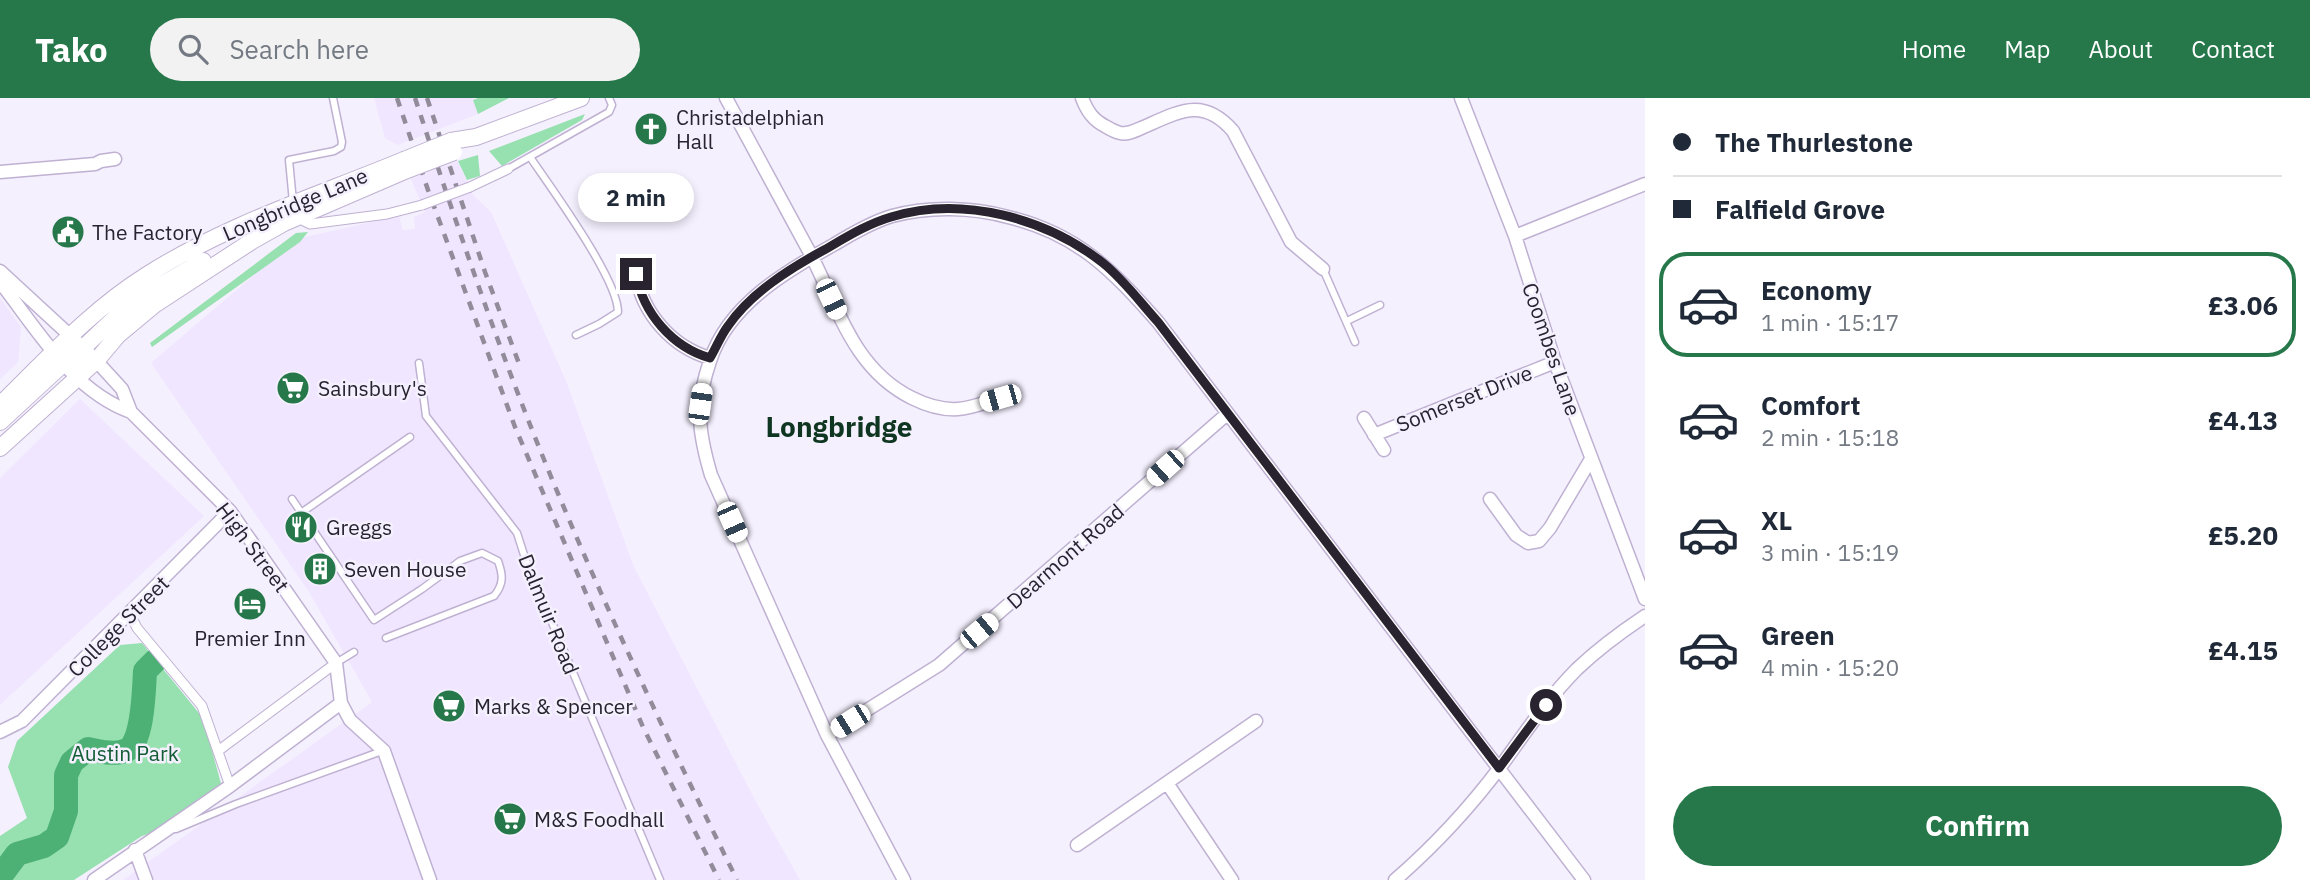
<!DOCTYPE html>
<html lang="en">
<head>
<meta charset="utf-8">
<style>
	body { margin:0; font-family:"IBM Plex Sans",sans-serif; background:#f2f2f3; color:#1f2937; height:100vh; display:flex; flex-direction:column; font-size:26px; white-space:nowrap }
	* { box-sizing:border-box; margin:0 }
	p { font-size:23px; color:#747a83 }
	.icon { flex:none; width:38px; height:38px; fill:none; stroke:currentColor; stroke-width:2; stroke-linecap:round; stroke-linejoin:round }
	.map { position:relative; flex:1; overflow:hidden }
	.side { display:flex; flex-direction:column; background:#fff; width:665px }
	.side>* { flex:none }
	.hud { display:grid; align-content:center; height:154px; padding:0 28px; background:#fff }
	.end { position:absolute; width:32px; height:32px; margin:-16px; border:9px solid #292330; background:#fff; box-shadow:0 0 0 4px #fff }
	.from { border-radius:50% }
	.bubble { position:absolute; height:49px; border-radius:24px; background:#fff; box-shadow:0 4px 10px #0003; font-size:23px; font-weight:700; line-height:49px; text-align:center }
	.car { position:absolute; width:21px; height:42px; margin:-21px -10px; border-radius:9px; box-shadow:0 0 5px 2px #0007; background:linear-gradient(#fff 24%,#345 0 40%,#fff 0 76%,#345 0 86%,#fff 0) }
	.hud b { display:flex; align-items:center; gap:24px; height:66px; font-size:26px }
	.hud b+b { border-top:2px solid #e0e1e3 }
	.hud i { width:18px; height:18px; background:#1f2937 }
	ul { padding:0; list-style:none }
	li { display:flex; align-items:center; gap:21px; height:105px; margin:0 14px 10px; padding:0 14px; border:4px solid transparent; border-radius:28px }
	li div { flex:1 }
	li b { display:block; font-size:26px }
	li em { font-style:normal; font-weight:700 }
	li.current { border-color:#26784a }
	li>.icon { width:63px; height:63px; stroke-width:1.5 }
	.action { display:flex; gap:14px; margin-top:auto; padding:14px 28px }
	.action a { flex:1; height:80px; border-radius:42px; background:#26784a; color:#fff; font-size:28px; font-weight:700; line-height:80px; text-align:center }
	header { display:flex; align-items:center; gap:42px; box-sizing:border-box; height:98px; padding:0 35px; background:#26784a; color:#fff }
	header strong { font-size:33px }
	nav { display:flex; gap:38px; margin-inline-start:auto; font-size:24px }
	.search { width:490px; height:63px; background:#f2f2f3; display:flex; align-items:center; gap:18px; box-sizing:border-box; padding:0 24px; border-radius:38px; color:#747a83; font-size:26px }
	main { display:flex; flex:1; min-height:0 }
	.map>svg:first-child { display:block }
	.built { fill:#f0e6ff }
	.green { fill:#97e0af }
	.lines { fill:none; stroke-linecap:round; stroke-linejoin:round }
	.river { stroke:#4db176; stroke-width:24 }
	.service-casing { stroke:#bfb1d2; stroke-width:9 }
	.pedestrian-casing { stroke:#bfb1d2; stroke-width:11 }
	.minor-casing { stroke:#bfb1d2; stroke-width:15 }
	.tertiary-casing { stroke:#bfb1d2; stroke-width:18 }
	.service { stroke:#fff; stroke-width:6 }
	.pedestrian { stroke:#fff; stroke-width:9 }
	.minor { stroke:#fff; stroke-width:12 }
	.tertiary { stroke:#fff; stroke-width:16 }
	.rail { stroke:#928c9a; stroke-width:4.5; stroke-dasharray:9 9; stroke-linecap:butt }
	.pedestrian-bridge-casing { stroke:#bfb1d2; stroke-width:11; stroke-linecap:butt }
	.tertiary-bridge-casing { stroke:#bfb1d2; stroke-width:18; stroke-linecap:butt }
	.pedestrian-bridge { stroke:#fff; stroke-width:9 }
	.tertiary-bridge { stroke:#fff; stroke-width:16 }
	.route { stroke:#292330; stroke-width:9 }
	.labels { text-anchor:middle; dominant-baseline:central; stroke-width:5; stroke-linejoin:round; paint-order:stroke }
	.poi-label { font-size:21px; fill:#292330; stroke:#f5f0fe; text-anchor:start }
	.street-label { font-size:21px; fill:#292330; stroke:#f5f0fe }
	.park-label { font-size:21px; fill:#115c35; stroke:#f5f0fe }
	.district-label { font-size:28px; font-weight:bold; fill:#0f3620; stroke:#f5f0fe }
</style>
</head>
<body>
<header>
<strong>Tako</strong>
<div class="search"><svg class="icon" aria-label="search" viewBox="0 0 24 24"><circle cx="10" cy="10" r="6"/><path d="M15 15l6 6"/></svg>Search here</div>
<nav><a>Home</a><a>Map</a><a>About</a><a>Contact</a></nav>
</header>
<main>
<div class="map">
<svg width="1645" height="782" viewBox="0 0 1645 782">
	<rect width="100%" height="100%" fill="#f5f0fe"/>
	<path class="built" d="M374,0H473L478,16L398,47L385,40Z
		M458,63L473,97L491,114L566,283L634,469L755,702L800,782H123L372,604L309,494L153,268L152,264L296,141L399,118L403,132L415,131L414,119L425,114L411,81Z
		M0,200L21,229L18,264L0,281Z
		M80,301L204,418L0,607V380Z"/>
	<path class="green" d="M478,0H509L478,16L473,2Z
		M585,16L582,22L502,68L489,53Z
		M478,57L480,78L467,82L458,63Z
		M308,134L300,144L152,249L150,245L296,135Z
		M142,545L203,620L222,689L155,734L142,738L74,782H0V738L27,720L8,669L17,643L120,547Z"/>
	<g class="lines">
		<path class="river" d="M0,779L17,756L44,748L57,739L66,713V677L72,664L88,651C99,653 115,658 127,652C143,645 144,590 145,573L155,563"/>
		<defs>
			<path id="service" d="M530,59C551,90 618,181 618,214L599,226L576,237
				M508,71L609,14L612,7L609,0
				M293,104L289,62L334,53L341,49L342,44L333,0
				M1323,171L1355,244
				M1347,223L1380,207
				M419,265L426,318L517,435L525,460L660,782
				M292,401L374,522L422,491L460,463L482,455L498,463C503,477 504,486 494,498L386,540
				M301,415L410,339
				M336,565L354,554
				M176,731L236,706L382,653"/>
			<path id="pedestrian" d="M470,89L508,71
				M301,117L304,123L310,126L387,116L422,107
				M130,516L137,530L202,608L230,688
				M218,653L336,565"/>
			<path id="minor" d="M726,0C754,52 782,103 810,155C838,209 853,271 912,300C926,307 943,312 958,311C972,310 986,304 1000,300
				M1082,0C1087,13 1093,22 1105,28C1110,31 1116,34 1120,35C1129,37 1138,31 1146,28C1182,12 1204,0 1233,33L1291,144L1323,171
				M1461,0L1515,138L1555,264L1645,501
				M0,74L95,66L101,63L115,61
				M1515,138L1645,86
				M0,173L77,244
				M636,176C642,215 672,249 710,260
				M0,184C37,231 72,293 131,314
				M90,256L122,291L131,314L230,413L336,565L341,605L350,622L384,653L430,782
				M1364,320L1384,352
				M1374,337L1555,264
				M1490,401L1516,437L1528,445L1539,443L1550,430L1591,361
				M0,634L22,623L230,413
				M827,637L939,567L1227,316
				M1167,685L1232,782
				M1077,747L1256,623
				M135,752L146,782
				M94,782L230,688L341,605
				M904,782L827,637L711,377C698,333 695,307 710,263C728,207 786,173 835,146C853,135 872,124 892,118C929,108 972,109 1008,119C1078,136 1112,172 1158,224L1584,782
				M1395,782C1433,749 1471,708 1501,668C1525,635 1548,600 1577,571C1598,551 1621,534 1645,518"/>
			<path id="tertiary" d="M451,43L476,39L581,0
				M53,255L83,250L119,216L149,194L203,163
				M0,307C47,261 91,212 147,177C227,126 317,98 404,62
				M0,324L64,265L97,262
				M0,350L97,262L118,237L154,207L252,143L284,125L407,72"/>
		</defs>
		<use href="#service" class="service-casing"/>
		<use href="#pedestrian" class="pedestrian-casing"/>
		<use href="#minor" class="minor-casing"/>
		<use href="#tertiary" class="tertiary-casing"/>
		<use href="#service" class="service"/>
		<use href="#pedestrian" class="pedestrian"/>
		<use href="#minor" class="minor"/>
		<use href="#tertiary" class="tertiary"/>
		<path class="rail" d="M397,0L428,92L515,329L643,629L719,782
			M415,0C455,122 496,244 545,364C603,506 669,644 737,782
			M427,0L485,174L521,271"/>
		<defs>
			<path id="pedestrian-bridge" d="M422,107L470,89"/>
			<path id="tertiary-bridge" d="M404,62L451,43
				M407,72L454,54"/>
		</defs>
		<use href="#pedestrian-bridge" class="pedestrian-bridge-casing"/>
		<use href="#tertiary-bridge" class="tertiary-bridge-casing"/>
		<use href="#pedestrian-bridge" class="pedestrian-bridge"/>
		<use href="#tertiary-bridge" class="tertiary-bridge"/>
	</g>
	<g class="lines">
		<path class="route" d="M636,176C643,215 672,249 710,260C716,250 721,237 728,228C751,195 789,171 824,152C845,140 867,126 891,119C962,97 1046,120 1103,165C1123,181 1140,204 1158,224L1499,670L1546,607"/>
	</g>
	<defs>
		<symbol id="church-disc" viewBox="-11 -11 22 22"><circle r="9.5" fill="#26784a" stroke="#f5f0fe"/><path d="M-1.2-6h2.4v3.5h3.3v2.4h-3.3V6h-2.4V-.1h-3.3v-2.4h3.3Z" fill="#fff"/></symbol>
		<symbol id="civic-disc" viewBox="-11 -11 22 22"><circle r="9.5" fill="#26784a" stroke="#f5f0fe"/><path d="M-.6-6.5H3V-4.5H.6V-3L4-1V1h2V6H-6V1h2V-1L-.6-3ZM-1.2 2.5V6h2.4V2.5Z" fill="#fff"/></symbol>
		<symbol id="supermarket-disc" viewBox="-11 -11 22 22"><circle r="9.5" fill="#26784a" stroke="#f5f0fe"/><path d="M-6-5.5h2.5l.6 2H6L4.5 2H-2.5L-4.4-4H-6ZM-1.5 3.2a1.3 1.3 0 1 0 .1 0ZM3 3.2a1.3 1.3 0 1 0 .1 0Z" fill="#fff"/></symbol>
		<symbol id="restaurant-disc" viewBox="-11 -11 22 22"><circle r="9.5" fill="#26784a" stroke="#f5f0fe"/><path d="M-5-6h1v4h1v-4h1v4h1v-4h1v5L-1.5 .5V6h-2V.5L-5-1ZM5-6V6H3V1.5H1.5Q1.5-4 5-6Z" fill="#fff"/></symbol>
		<symbol id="building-disc" viewBox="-11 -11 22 22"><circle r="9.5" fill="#26784a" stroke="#f5f0fe"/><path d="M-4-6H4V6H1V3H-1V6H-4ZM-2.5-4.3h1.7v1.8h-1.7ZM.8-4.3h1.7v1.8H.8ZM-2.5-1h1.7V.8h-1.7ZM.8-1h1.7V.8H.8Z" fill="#fff"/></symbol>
		<symbol id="hotel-disc" viewBox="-11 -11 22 22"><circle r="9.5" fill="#26784a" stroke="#f5f0fe"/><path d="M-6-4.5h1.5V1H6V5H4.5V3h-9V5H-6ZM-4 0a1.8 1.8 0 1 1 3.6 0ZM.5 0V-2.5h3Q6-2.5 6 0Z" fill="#fff"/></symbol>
	</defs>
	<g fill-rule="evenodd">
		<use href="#church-disc" x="632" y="12" width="38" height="38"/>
		<use href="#civic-disc" x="49" y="115" width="38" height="38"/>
		<use href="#supermarket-disc" x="274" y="271" width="38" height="38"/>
		<use href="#restaurant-disc" x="282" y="410" width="38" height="38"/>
		<use href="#building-disc" x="301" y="452" width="38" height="38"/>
		<use href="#hotel-disc" x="231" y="487" width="38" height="38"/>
		<use href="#supermarket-disc" x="430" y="589" width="38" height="38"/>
		<use href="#supermarket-disc" x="491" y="702" width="38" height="38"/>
	</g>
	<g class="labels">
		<g class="poi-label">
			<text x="676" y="19">Christadelphian<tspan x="676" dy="24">Hall</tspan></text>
			<text x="92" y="134">The Factory</text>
			<text x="318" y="290">Sainsbury's</text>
			<text x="326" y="429">Greggs</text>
			<text x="344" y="471">Seven House</text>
			<text x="250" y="540" text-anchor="middle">Premier Inn</text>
			<text x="474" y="608">Marks &amp; Spencer</text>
			<text x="534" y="721">M&amp;S Foodhall</text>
		</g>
		<g class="street-label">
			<text transform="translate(295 106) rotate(-23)">Longbridge Lane</text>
			<text transform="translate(1552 251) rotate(71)">Coombes Lane</text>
			<text transform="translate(1464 300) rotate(-22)">Somerset Drive</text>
			<text transform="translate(253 449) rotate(53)">High Street</text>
			<text transform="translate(1065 458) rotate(-41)">Dearmont Road</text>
			<text transform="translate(549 516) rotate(68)">Dalmuir Road</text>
			<text transform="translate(118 528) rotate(-45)">College Street</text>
		</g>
		<g class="park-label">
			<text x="125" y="655">Austin Park</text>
		</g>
		<g class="district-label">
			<text x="839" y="328">Longbridge</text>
		</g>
	</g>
</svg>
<i class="end from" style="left:1546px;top:607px"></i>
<i class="end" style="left:636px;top:176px"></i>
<div class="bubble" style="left:578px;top:75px;width:116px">2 min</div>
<i class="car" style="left:831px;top:201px;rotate:155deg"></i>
<i class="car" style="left:1000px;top:300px;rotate:254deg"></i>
<i class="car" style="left:700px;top:306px;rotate:8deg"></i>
<i class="car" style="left:1165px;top:370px;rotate:228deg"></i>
<i class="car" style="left:732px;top:424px;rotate:156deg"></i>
<i class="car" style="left:979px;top:533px;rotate:50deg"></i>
<i class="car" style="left:850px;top:623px;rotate:238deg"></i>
</div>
<section class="side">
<div class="hud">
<b><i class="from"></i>The Thurlestone</b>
<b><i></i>Falfield Grove</b>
</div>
<ul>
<li class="current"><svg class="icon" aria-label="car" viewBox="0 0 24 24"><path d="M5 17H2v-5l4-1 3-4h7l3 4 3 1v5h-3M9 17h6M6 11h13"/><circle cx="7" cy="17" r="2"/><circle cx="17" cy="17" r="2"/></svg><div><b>Economy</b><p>1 min · 15:17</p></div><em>£3.06</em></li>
<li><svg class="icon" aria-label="car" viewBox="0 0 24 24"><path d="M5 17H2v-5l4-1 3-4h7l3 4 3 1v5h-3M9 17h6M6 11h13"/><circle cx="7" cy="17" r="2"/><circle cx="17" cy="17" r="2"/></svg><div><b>Comfort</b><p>2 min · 15:18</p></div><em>£4.13</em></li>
<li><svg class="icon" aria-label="car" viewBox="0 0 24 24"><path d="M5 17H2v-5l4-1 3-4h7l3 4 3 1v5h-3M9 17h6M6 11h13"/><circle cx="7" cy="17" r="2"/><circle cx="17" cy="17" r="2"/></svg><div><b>XL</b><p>3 min · 15:19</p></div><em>£5.20</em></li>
<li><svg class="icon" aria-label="car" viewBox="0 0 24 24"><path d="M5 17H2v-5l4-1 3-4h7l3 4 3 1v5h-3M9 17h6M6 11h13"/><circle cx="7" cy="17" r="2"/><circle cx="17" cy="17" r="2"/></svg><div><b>Green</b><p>4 min · 15:20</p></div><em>£4.15</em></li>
</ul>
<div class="action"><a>Confirm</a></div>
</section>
</main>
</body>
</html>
